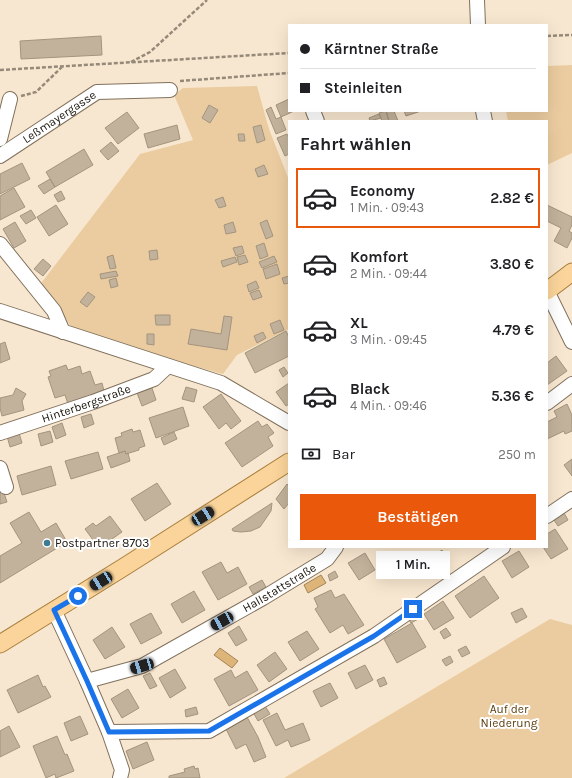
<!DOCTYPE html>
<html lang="de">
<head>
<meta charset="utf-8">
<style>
	body { margin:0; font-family:Karla,sans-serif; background:#f2f2f2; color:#202124; height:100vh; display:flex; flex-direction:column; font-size:15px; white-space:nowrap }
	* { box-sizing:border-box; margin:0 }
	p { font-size:13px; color:#757577 }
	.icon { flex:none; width:22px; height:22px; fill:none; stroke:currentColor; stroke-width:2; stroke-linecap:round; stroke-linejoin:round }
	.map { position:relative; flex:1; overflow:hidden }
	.details { position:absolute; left:288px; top:120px; width:260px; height:428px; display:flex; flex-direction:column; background:#fff; border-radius:0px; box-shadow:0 4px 16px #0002 }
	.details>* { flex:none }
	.banner { position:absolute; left:288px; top:24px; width:260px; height:88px; border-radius:0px; box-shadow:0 4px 16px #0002; display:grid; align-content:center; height:88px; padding:0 12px; background:#fff }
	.end { position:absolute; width:18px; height:18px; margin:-9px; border:5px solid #1a73e8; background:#fff; box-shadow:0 0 0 2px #fff }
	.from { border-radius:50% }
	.bubble { position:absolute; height:28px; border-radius:0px; background:#fff; box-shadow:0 4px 16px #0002; font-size:13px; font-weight:600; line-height:28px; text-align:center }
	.car { position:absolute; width:12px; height:24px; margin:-12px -6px; border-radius:5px; box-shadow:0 0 3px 1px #0007; background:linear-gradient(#222 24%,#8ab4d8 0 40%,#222 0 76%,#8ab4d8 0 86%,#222 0) }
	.banner b { display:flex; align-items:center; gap:14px; height:38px; font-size:15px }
	.banner b+b { border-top:1px solid #e0e0e0 }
	.banner i { width:10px; height:10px; background:#202124 }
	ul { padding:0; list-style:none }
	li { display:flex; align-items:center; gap:12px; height:60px; margin:0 8px 6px; padding:0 4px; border:2px solid transparent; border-radius:0px }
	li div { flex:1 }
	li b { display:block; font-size:15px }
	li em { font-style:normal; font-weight:600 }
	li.on { border-color:#ea580c }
	li>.icon { width:36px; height:36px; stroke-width:1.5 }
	h2 { padding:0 12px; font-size:18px; line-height:48px }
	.pay { display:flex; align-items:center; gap:10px; height:44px; padding:0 12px; font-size:15px }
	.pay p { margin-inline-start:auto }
	.primary-button { display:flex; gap:8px; margin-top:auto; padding:8px 12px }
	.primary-button a { flex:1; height:46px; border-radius:0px; background:#ea580c; color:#fff; font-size:16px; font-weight:600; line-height:46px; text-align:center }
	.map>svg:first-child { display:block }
	.green { fill:#ebcca0 }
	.water { fill:#deb578; stroke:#a38457 }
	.building { fill:#c2b29b; stroke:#a4947e }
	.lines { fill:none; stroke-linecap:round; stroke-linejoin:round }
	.minor-casing { stroke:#80715c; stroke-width:16 }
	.major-casing { stroke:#a97e3c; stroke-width:19 }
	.path { stroke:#958979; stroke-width:2.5; stroke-dasharray:4 2; stroke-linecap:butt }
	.minor { stroke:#fff; stroke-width:14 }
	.major { stroke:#fad49a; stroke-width:17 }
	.route { stroke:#1a73e8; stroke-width:5 }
	.poi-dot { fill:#3e7a91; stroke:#fff; stroke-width:1.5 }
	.labels { text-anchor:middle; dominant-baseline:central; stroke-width:4; stroke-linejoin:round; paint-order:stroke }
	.street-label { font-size:12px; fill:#19130b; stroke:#fff }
	.poi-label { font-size:12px; fill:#19130b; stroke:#fff; text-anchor:start }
	.park-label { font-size:12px; fill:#5e4213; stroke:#fff }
</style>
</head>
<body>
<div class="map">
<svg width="572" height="778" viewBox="0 0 572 778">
	<rect width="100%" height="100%" fill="#f8e7d0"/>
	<path class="green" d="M572,65V153L547,165V121H508L506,111H547V66Z
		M257,86L269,129L289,180V329L237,355L223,374L150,354L72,328L58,307L39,286L140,154L193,140L174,95L183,88Z
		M550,619L572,625V778H284Z"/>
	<path class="water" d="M321,575L326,583L308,593L304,585Z
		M220,648L238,661L232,668L214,655Z"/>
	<path class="building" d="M101,36L102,55L21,59L20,41Z
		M289,99V111H294L281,117L276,105Z
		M209,105L218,110L210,123L202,118Z
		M271,107L276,119L281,117L286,130L276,134L266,110Z
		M386,111L389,121H382L379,113Z
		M386,111H394L398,121H389Z
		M404,111H421L406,116Z
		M127,112L139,128L118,144L105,128Z
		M379,114L381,118L370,121L369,118Z
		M177,125L180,139L148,148L144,134Z
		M261,125L265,140L257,143L253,127Z
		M238,134H244L245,141H239Z
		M287,134L289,138V154L285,156L277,138Z
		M111,142L119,151L108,160L100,151Z
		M84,149L93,165L55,187L46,172Z
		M22,163L30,179L0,194V174Z
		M264,165L268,174L258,177L255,169Z
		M50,179L55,187L44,194L38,186Z
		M14,188L25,207L0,220V196Z
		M61,191L65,199L58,202L54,195Z
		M223,197L226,206L219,208L215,200Z
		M56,205L68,224L49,236L37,217Z
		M547,205L572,217V225L569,231L572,233V238L567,248L554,241L561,228L547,221Z
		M31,210L36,218L26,224L20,216Z
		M267,220L273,236L266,239L260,223Z
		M15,222L26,241L14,248L3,229Z
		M233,222L236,232L226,234L224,225Z
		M264,243L268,256L260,259L256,246Z
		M242,246L244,253L236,256L233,248Z
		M157,250L158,259L150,260L149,251Z
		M113,255L116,268L110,269L107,257Z
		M245,255L248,262L239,265L237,257Z
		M274,256L277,262L262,268L259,262Z
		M235,257L237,262L223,267L221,261Z
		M43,259L51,266L43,276L34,269Z
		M277,264L280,274L266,279L263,269Z
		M116,271L118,276L101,279L100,274Z
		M289,276V283L284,284L282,278Z
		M116,278L118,286L111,288L109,280Z
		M256,281L259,288L249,292L247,285Z
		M259,290L262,297L253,300L250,293Z
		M88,292L95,297L87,307L80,302Z
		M155,315H170V325H156Z
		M224,316L232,317L227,350L188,344L191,329L221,334Z
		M280,320L284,330L274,334L270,324Z
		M286,331L289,337V356L255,373L245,353Z
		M263,332L266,338L257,343L254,336Z
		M147,334H154V345L147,344Z
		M5,342L10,359L0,363V344Z
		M556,356L567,371L547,385V363Z
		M66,365L68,370L80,366L82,374L90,371L95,385L102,383L104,391L68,404L65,395L55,398L48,377L51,376L49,371Z
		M284,367L288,373L283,377L279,370Z
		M289,383V404L286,406L276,392Z
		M186,387L197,390L194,402L182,399Z
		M16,388L26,394L22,401L24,410L2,416L0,408V398L13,395Z
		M152,388L156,400L142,406L137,393Z
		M221,394L241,421L231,429L226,423L219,429L203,407Z
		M567,404L572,415V431L565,434L564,431L547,439V422L557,417L554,411Z
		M183,407L189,426L156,438L149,418Z
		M91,414L94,424L84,428L81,417Z
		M258,421L262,427L267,424L274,433L268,437L273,446L242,467L225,443Z
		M62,423L66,435L56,439L52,427Z
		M132,429L133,432L140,430L145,446L139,448V450L126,454L125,451L119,453L115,438L122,436L121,433Z
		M50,431L53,442L41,446L38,434Z
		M174,432L177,439L164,445L161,438Z
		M19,433L22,443L10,447L7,436Z
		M125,451L126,454L128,453L130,461L111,468L107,457Z
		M98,452L103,469L71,479L65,461Z
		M572,459V476L564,465Z
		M51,466L56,485L22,495L17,476Z
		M157,483L171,504L145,521L131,499Z
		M287,484L289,487V503L284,509L276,499Z
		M3,490L7,502L0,504V491Z
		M272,503L271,511L260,527L251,531L241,532L233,531L232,529Z
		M29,512L41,532L56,523L67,542L0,583V556L22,543L10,523Z
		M564,513L568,520L558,526L554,520Z
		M110,516L122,532L99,548L85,529L93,523L96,526Z
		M555,529L568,549L551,559L543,547H547V534Z
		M442,550L446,557L440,561L436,554Z
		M519,551L529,567L512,578L502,561Z
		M365,553L375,570L359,580L348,563Z
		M434,557L440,568L434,571L428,561Z
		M221,562L227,573L238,567L247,584L218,600L202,572Z
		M335,571L338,577L330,581L328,575Z
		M484,576L499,598L470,618L455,596Z
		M262,580L266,587L253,594L249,587Z
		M331,590L335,598L344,594L364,625L348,634L343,625L330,633L315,609L318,607L314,598Z
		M194,591L205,610L182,623L171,604Z
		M443,601L454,618L434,630L424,614Z
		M522,608L527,617L516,623L511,613Z
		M419,610L422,617L411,623L407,616Z
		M151,613L162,633L141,644L130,624Z
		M412,623L426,647L397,663L384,639Z
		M239,626L247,640L236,646L228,633Z
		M112,627L125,647L105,659L93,640Z
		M446,628L451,635L444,639L440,632Z
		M307,631L319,649L300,661L288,642Z
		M466,646L470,653L462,657L458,650Z
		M275,652L287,669L269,682L257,665Z
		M450,656L453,662L446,666L442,660Z
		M365,665L373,680L356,689L348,673Z
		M175,669L186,688L170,698L159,678Z
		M231,670L235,678L247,671L258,690L229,706L214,679Z
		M150,673L157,686L150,689L143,676Z
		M38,675L43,687L45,686L51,697L18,713L7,690Z
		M384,677L387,684L380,687L377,680Z
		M330,683L338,698L321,707L313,691Z
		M128,689L139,708L122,718L111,699Z
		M265,706L270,714L258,721L253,712Z
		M196,707L198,714L186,717L185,710Z
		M277,713L285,730L303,723L310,740L291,747L288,740L276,746L263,720Z
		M80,716L88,734L71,741L64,723Z
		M247,717L258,737L266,757L254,762L246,744L236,749L226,729Z
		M9,726L20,747L0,757V731Z
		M57,736L65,755L67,754L74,771L56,778L55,774L46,778L33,746Z
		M147,742L154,760L133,769L126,751Z
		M194,766L195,769L198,768L200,778H169V776L185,772L184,769Z"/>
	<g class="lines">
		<defs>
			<g id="minor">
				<path d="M477,0L478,25"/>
				<path d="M313,111L317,121"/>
				<path d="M483,111L485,121"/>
				<path d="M0,139L10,99"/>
				<path id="s1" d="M0,156L97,92L170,90"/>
				<path d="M0,244L54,311L63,332"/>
				<path d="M547,291L572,342"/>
				<path d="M0,311L221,383L289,423"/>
				<path d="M547,403L572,384"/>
				<path id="s2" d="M0,433L93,402L154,379L168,366"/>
				<path d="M0,468L6,487"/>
				<path d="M547,516L572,499"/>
				<path d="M54,610L87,681L109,732"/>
				<path id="s3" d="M87,681L142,666L263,598L327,559L336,547"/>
				<path d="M120,778L122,770L109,732L209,731L374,636L503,547"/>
			</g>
			<path id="major" d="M547,291L572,272
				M0,644L124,567L289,462"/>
		</defs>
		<use href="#minor" class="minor-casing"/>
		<use href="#major" class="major-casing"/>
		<path class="path" d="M547,36L572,35
			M131,62L150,52L207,0
			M0,70L289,53
			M180,81L289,73
			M21,96L36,92L63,66"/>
		<use href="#minor" class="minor"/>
		<use href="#major" class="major"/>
	</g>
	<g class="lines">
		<path class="route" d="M78,596L54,610L87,681L109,732L209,731L374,636L413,609"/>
	</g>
	<circle class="poi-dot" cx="47" cy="543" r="4"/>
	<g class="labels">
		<g class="street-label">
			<text stroke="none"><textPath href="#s1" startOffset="71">Leßmayergasse</textPath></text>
			<text stroke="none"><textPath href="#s2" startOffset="91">Hinterbergstraße</textPath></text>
			<text stroke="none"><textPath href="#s3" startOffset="215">Hallstattstraße</textPath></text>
		</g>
		<g class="poi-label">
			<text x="55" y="543">Postpartner 8703</text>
		</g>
		<g class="park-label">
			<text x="509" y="709">Auf der<tspan x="509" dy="14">Niederung</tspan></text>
		</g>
	</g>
</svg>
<i class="end from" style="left:78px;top:596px"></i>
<i class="end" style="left:413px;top:609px"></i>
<div class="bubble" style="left:376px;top:551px;width:74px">1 Min.</div>
<i class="car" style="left:203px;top:516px;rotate:58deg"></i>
<i class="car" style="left:101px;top:581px;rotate:239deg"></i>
<i class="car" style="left:222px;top:621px;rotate:241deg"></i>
<i class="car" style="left:142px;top:666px;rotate:254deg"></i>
<div class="banner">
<b><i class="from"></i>Kärntner Straße</b>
<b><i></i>Steinleiten</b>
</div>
<section class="details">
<h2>Fahrt wählen</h2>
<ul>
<li class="on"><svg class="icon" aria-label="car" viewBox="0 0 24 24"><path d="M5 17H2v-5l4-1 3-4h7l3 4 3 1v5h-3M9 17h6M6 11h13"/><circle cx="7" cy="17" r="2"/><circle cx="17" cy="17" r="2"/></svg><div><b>Economy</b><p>1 Min. · 09:43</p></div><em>2.82 €</em></li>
<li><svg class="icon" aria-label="car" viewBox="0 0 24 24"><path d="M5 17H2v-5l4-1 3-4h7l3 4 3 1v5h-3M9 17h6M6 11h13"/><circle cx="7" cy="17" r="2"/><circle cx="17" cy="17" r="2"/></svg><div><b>Komfort</b><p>2 Min. · 09:44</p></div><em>3.80 €</em></li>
<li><svg class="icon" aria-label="car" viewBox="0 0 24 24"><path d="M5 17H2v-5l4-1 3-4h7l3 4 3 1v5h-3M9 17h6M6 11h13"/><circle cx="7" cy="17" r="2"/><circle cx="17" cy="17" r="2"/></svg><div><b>XL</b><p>3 Min. · 09:45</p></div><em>4.79 €</em></li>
<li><svg class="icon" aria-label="car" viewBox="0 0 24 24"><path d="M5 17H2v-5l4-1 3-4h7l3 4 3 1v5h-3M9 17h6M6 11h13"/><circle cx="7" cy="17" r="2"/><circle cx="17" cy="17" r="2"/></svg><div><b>Black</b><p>4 Min. · 09:46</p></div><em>5.36 €</em></li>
</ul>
<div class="pay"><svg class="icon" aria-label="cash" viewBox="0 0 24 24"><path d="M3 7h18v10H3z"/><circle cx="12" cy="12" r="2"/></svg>Bar<p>250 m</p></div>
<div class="primary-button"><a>Bestätigen</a></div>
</section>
</div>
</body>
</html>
